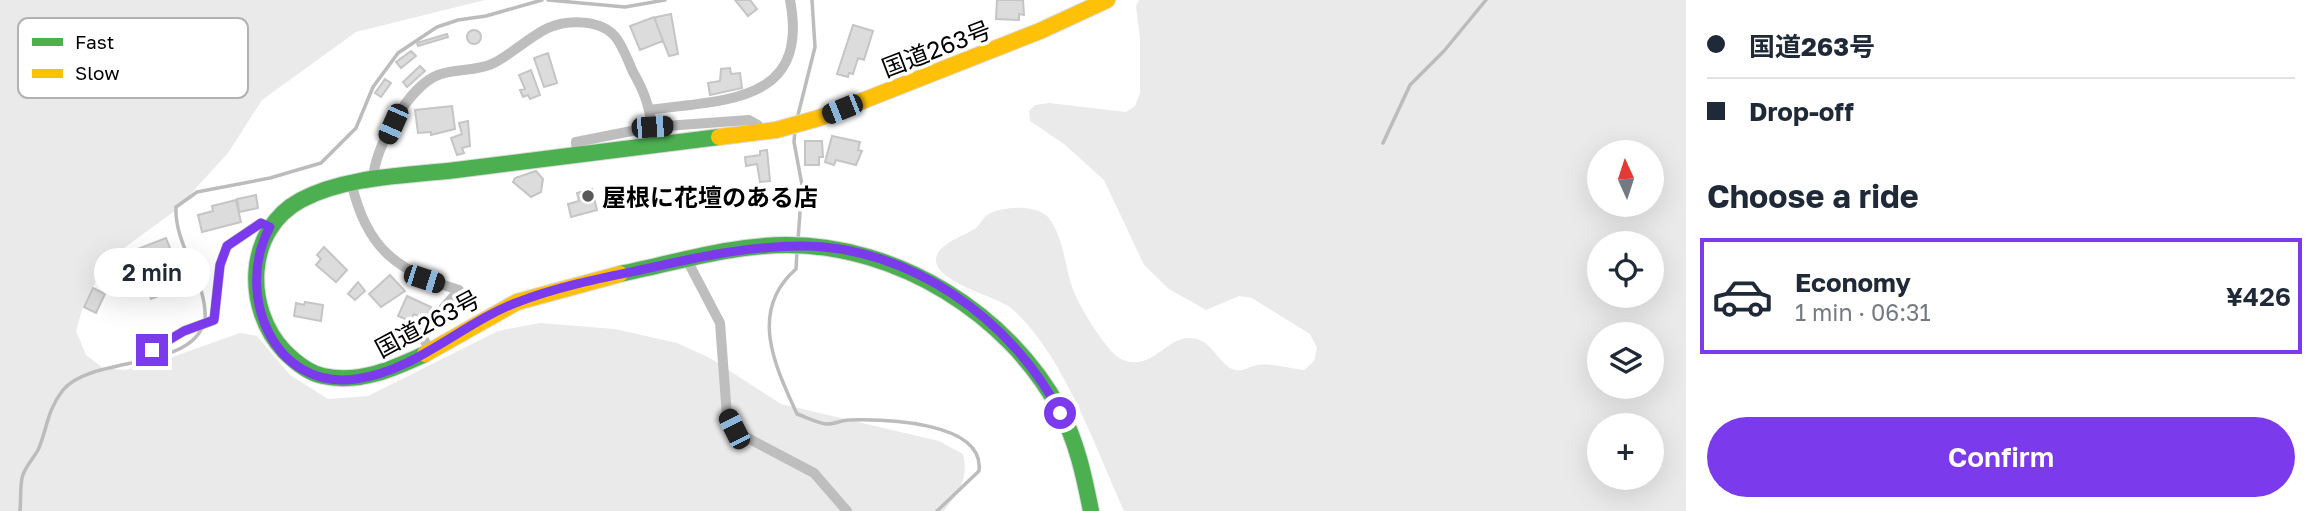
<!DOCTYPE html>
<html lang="en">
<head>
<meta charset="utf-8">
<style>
	body { margin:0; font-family:"Golos Text","Noto Sans JP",sans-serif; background:#f6f6f7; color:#1f2937; height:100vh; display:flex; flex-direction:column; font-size:26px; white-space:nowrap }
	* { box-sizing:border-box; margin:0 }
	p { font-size:23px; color:#747a83 }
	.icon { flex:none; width:38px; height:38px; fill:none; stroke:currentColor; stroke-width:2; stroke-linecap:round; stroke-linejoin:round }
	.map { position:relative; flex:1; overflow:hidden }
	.panel { display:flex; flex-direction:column; background:#fff; width:630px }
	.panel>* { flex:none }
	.top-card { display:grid; align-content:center; height:154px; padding:0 21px; background:#fff }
	.needle { width:46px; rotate:357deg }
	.tools { position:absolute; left:1587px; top:140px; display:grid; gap:14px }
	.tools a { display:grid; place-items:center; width:77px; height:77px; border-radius:50%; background:#fff; box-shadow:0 7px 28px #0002; font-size:35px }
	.end { position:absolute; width:32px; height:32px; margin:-16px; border:9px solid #7c3aed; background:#fff; box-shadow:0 0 0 4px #fff }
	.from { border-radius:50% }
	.bubble { position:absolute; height:49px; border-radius:24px; background:#fff; box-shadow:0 7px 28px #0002; font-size:23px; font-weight:600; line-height:49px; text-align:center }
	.car { position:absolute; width:21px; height:42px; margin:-21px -10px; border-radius:9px; box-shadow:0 0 5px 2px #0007; background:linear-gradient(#222 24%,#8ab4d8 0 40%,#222 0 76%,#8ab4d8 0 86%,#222 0) }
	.top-card b { display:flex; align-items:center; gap:24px; height:66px; font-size:26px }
	.top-card b+b { border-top:2px solid #e0e1e3 }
	.top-card i { width:18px; height:18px; background:#1f2937 }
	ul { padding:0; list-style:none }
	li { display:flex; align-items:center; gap:21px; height:116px; margin:0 14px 10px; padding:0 7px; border:4px solid #e0e1e3; border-radius:0px }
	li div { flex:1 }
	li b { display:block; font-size:26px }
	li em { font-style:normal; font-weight:600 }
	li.active { border-color:#7c3aed }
	li>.icon { width:63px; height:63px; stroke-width:1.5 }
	h2 { padding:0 21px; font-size:32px; line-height:84px }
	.cta { display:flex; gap:14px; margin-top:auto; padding:14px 21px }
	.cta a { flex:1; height:80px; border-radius:42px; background:#7c3aed; color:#fff; font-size:28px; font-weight:600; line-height:80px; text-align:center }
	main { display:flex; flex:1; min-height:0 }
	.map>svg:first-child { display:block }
	.green { fill:#eaeaea; fill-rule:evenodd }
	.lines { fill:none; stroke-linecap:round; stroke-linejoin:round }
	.stream { stroke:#bcbcbc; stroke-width:3.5 }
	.building { fill:#dcdcdc; stroke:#c5c5c5; stroke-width:2 }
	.fast-casing { stroke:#dbdbdb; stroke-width:18 }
	.slow-casing { stroke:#dbdbdb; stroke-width:18 }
	.street { stroke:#bebebe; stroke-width:10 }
	.fast { stroke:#4caf50; stroke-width:16 }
	.slow { stroke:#ffc107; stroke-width:16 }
	.route { stroke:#7c3aed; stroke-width:9 }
	.poi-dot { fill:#595959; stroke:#fff; stroke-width:2.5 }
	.labels { text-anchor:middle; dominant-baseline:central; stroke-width:7; stroke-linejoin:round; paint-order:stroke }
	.street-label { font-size:24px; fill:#000; stroke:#fff }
	.poi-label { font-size:24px; font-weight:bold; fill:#000; stroke:#fff; text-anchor:start }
	.key { fill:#fff; stroke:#b2b2b2; stroke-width:2 }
	.key-label { font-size:19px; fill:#000 }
</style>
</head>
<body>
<main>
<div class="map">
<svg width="1686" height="511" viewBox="0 0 1686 511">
	<rect width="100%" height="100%" fill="#fff"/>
	<path class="green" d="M0,0H485L356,32L262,100L228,153L176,210L120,251L98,277L83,306L76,331L86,355L103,368L125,370L161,361L240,333L257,336L290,375L328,399L368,396L498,331L540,323L615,329L677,343L710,358L781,404L939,441L963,454C969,479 959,492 944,511H0Z
		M1139,0H1686V511H1124C1096,449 1063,353 1011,308C997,296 923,280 938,253C945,241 965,236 977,227C981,223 983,218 987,215C1001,206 1036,204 1048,217C1064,236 1065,270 1074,292C1080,307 1108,355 1123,360C1153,371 1166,337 1190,338C1211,338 1216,361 1232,369C1241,373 1248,367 1257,365C1273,363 1288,368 1304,370L1314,361L1317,348L1310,334L1252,298L1239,296L1206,310L1169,289L1144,265L1104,180L1064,144L1030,121L1029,111L1035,105L1049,103L1126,112L1135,106L1140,93V38L1136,6ZM1600,152H1652V205H1600ZM1600,243H1652V296H1600ZM1600,334H1652V387H1600ZM1600,425H1652V478H1600Z"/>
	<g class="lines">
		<path class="stream" d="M548,0L625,7L665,0
			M797,119L815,47L812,0
			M795,130L794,142L802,185L798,240
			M1383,143L1410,85L1444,51L1486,0
			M797,251L796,269C748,311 775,366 797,414C806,417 819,424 828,424C835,424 842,420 849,420C883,419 985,421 979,471L937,511
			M205,321C208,281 174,246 176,207L197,192L270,178L321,163L356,128L373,87L398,53L437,27L458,20L486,16L542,0
			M20,511C21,501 20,489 22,478C24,468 33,459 38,450C47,430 47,410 63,390C89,357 182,370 202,328"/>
	</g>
	<path class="building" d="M735,0H750L757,9L748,16Z
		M997,0H1023L1024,15L1019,14V20L996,19Z
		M671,14L678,54L669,56L655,20L656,17Z
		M654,17L663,41L640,50L630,26Z
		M853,25L873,31L864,60L858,58L853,74L849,73L848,77L837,74Z
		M467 37a7 7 0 1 1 14 0a7 7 0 1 1-14 0Z
		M447,34L448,37L418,46L417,43Z
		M411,51L416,56L401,68L396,62Z
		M548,53L557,83L544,87L534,58Z
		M420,66L425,71L407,87L403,82Z
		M730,68L731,74L740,73L742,88L710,95L708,83L720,81L721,69Z
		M531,70L540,95L530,99L528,95L523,97L520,90L525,89L519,75Z
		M385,79L391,83L381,97L375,93Z
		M452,106L455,129L431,135V132L418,133L415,110Z
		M468,121L470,146L462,148L464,153L457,155L451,138L462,134L459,123Z
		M832,136L860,142L858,150L862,151L856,165L836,160L834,165L825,162Z
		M805,141H822L823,157H819V165H805Z
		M767,150L770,181L760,182L757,164L746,166L745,157L760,155V151Z
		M536,171L543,179L541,192L531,197L513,182L515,178Z
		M592,189L597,210L571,217L568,204L579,201L577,193Z
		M256,195L258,208L239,212L237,199Z
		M236,200L241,222L202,232L198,215L213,211L212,206Z
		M166,238L182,278L174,282L177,289L151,299L135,250Z
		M324,247L347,270L336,282L316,265L321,259L317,255Z
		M107,255L122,262L113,284L97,277Z
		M390,275L405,291L381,307L369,294Z
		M358,282L365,291L355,300L348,294Z
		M93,288L105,294L96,313L84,307Z
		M407,296L431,307L427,316L424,314L422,318L414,314L410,321L398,316Z
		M305,302L323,305L321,321L294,316L296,303L304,305Z"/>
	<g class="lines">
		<defs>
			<path id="fast" d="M620,274C674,263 730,245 787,245C897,245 1008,313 1060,410C1077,442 1084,476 1091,511
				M425,354C393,369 359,384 323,376C308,373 295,362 284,351C244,308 245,230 301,200C346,176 406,176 456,170C544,159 632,148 719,137"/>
			<path id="slow" d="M719,137L776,130L819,118L1040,31L1107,0
				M425,354L517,302L620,274"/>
		</defs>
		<use href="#fast" class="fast-casing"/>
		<use href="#slow" class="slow-casing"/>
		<path class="street" d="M650,110C725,99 810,104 790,0
			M652,127L749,120L758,125L759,133
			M373,180C374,148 408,87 438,75C456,68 476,72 494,63C513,53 529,37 548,28C568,19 603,19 617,39C624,49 628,61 633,72C644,91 649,105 652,127L576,142L577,156
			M352,185C367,250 398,271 459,290L421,334L429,349
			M687,260L720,323L727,416L734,429L742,435L814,473L847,511
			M152,350L184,331L214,320L220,265L227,246L261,223L270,227"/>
		<use href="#fast" class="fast"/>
		<use href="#slow" class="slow"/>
	</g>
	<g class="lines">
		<path class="route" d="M152,350L184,331L214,320L220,265L227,246L261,223L270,227C234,292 273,391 356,379C416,371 462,323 518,302C559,286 602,278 645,269C698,257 748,246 802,246C909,246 1013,320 1060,413"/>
	</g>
	<circle class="poi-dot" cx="588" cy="196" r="7"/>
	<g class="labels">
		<g class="street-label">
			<text transform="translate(936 48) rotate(-21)">国道263号</text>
			<text transform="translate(427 323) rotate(-28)">国道263号</text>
		</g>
		<g class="poi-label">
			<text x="602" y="196">屋根に花壇のある店</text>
		</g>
	</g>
	<rect x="18" y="18" width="230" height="80" rx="10" class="key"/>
	<rect x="32" y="38" width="31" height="8" fill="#4caf50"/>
	<rect x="32" y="69" width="31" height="9" fill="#ffc107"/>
	<g class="key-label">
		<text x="75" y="49">Fast</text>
		<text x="75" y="80">Slow</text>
	</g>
</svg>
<div class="tools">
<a><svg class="needle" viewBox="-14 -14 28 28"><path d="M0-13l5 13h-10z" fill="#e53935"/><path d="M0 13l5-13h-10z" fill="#747a83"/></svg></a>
<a><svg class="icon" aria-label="locate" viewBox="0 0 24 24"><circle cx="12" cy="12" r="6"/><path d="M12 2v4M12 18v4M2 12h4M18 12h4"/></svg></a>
<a><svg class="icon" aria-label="layers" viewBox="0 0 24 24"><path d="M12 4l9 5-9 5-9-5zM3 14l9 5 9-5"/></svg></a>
<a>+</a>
</div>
<i class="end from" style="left:1060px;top:413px"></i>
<i class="end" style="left:152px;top:350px"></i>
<div class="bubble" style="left:94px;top:248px;width:116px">2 min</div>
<i class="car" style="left:842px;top:109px;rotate:248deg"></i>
<i class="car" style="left:393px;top:124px;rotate:204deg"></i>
<i class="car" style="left:652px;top:127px;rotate:86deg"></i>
<i class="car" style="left:424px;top:279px;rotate:108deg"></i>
<i class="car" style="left:734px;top:429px;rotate:333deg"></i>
</div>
<section class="panel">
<div class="top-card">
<b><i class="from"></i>国道263号</b>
<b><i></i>Drop-off</b>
</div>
<h2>Choose a ride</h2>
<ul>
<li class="active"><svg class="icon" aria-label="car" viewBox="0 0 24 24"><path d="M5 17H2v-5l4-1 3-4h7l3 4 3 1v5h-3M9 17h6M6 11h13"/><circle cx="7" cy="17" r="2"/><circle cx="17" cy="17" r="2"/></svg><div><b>Economy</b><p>1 min · 06:31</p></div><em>¥426</em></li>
</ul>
<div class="cta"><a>Confirm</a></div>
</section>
</main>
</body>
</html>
